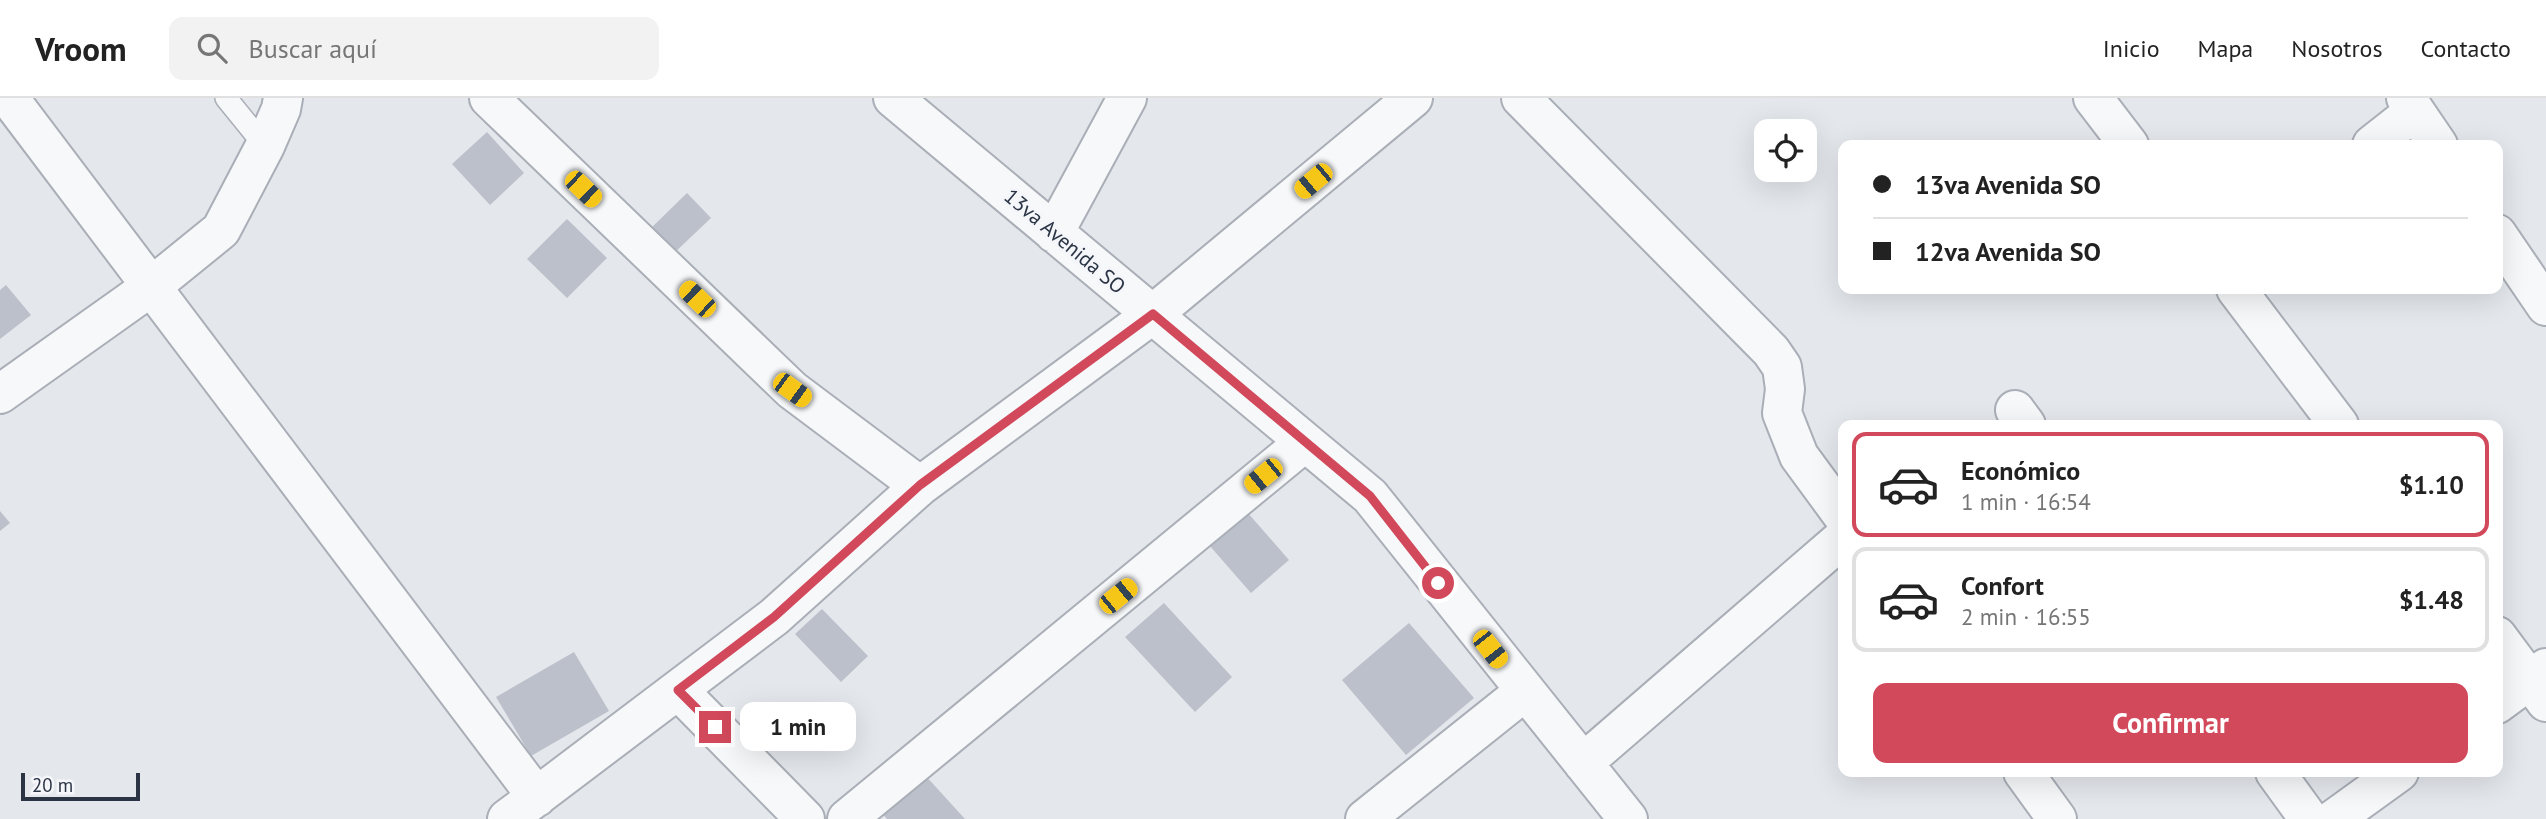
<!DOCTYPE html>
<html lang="es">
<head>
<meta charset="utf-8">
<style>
	body { margin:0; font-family:"PT Sans",sans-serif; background:#f2f2f2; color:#222; height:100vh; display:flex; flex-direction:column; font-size:26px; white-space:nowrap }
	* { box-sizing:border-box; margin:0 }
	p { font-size:23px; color:#767676 }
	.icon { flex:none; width:38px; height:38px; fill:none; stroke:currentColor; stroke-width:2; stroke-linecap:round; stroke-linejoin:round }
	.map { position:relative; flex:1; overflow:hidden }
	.side { position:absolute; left:1838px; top:322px; width:665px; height:357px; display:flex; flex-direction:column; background:#fff; border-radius:14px; box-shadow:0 7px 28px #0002 }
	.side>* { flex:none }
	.top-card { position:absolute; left:1838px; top:42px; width:665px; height:154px; border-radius:14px; box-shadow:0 7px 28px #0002; display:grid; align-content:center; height:154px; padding:0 35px; background:#fff }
	.fabs { position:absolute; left:1754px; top:21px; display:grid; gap:14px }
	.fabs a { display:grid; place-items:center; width:63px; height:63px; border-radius:14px; background:#fff; box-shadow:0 7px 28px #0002; font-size:35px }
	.scale { position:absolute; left:21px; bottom:18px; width:119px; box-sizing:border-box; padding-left:7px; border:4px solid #2b3445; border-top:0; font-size:19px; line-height:24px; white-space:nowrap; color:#2b3445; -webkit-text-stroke:5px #f4f6f9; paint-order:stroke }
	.end { position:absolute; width:32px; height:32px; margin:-16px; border:9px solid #d1495b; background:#fff; box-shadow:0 0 0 4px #fff }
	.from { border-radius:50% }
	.bubble { position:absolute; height:49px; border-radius:14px; background:#fff; box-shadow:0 7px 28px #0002; font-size:23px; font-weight:600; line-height:49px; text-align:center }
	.car { position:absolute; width:21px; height:42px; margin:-21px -10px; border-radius:9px; box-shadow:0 0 5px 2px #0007; background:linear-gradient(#f5c518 24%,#345 0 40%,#f5c518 0 76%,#345 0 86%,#f5c518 0) }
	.top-card b { display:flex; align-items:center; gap:24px; height:66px; font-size:26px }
	.top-card b+b { border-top:2px solid #e0e0e0 }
	.top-card i { width:18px; height:18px; background:#222 }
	ul { padding:12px 0 0; list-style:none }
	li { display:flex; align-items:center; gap:21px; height:105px; margin:0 14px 10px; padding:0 21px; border:4px solid #e0e0e0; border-radius:14px }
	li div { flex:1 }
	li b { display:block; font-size:26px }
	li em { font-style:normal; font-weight:600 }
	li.active { border-color:#d1495b }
	li>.icon { width:63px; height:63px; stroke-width:1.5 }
	.cta { display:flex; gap:14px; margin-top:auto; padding:14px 35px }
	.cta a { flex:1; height:80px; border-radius:14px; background:#d1495b; color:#fff; font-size:28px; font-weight:600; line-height:80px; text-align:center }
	header { display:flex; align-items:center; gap:42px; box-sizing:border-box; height:98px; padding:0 35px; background:#fff; border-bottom:2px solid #e0e0e0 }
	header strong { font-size:33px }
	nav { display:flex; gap:38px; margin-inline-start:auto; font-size:24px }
	.search { width:490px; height:63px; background:#f2f2f2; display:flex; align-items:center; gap:18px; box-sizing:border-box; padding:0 24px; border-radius:14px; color:#767676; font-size:26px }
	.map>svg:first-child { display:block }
	.building { fill:#bbc0ca }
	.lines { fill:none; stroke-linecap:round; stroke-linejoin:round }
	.lane-casing { stroke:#a9aeb7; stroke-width:24 }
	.street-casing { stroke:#a9aeb7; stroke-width:42 }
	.lane { stroke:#f7f8fa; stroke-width:21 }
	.street { stroke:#f7f8fa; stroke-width:38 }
	.route { stroke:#d1495b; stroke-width:9 }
	.labels { text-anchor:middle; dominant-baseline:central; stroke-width:6; stroke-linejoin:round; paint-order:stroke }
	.street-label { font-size:21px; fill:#2b3445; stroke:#f4f6f9 }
</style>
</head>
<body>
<header>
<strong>Vroom</strong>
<div class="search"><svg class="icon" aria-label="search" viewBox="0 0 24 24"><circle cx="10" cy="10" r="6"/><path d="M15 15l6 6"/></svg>Buscar aquí</div>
<nav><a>Inicio</a><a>Mapa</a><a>Nosotros</a><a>Contacto</a></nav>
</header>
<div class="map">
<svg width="2546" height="721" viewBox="0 0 2546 721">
	<rect width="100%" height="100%" fill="#e4e7ec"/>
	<path class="building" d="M487,34L524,75L490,107L452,66Z
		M687,95L711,120L672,157L648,133Z
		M567,121L607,160L567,200L527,161Z
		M6,187L31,217L0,241V192Z
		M0,413L10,425L0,433Z
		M1247,414L1289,462L1251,495L1209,447Z
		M1164,505L1232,579L1195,614L1125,539Z
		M822,511L868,558L841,584L795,536Z
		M1409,525L1474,600L1406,657L1342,582Z
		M574,554L609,613L531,658L496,599Z
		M924,676L965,721H887L881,714Z"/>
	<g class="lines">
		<defs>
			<path id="lane" d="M226,0L265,48"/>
			<path id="street" d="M9,0L537,699
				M489,0L792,292L920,388
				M893,0L1370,398L1628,721
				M1521,0L1771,253L1782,269L1785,291L1782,315L1799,358L1843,418
				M2093,0L2129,47
				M2406,0L2438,47
				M2372,47L2415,13
				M1054,135L1127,0
				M2497,136L2546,208
				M2236,191L2339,327
				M0,296L152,188L221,132L265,48L281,11L283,0
				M2015,312L2026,327
				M2497,538L2546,604
				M678,592L805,721
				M2497,606L2546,570
				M1583,665L1843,440
				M2023,674L2057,721
				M2275,674L2309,721
				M507,721L774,519L920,388L1153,216L1413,0
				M847,721L1305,344
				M1365,721L1524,594
				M2334,721L2399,674"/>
		</defs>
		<use href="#lane" class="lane-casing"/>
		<use href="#street" class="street-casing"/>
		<use href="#lane" class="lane"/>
		<use href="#street" class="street"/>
	</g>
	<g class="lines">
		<path class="route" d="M715,629L678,592L774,519L920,387L1153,216L1370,398L1438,485"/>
	</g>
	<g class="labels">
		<g class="street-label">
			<text transform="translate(1065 143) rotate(40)">13va Avenida SO</text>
		</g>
	</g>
</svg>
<div class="fabs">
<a><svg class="icon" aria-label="locate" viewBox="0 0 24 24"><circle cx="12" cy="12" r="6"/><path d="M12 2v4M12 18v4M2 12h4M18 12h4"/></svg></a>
</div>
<div class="scale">20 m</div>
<i class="end from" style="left:1438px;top:485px"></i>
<i class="end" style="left:715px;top:629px"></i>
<div class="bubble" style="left:740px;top:604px;width:116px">1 min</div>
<i class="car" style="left:1313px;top:83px;rotate:230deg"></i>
<i class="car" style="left:583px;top:91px;rotate:134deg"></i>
<i class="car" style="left:697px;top:201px;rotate:314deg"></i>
<i class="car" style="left:792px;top:292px;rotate:126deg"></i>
<i class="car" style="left:1263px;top:378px;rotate:231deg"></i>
<i class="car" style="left:1118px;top:498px;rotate:51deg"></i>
<i class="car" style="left:1490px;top:551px;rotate:142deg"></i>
<div class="top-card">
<b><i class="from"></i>13va Avenida SO</b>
<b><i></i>12va Avenida SO</b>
</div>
<section class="side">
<ul>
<li class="active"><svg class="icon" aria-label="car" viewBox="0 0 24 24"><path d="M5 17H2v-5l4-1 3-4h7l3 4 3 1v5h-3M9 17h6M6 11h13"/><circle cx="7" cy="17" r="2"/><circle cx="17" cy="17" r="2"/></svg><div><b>Económico</b><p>1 min · 16:54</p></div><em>$1.10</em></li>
<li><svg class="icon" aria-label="car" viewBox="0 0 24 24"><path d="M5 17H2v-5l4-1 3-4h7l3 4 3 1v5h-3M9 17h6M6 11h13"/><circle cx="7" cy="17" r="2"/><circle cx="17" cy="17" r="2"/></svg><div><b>Confort</b><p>2 min · 16:55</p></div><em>$1.48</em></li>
</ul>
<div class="cta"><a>Confirmar</a></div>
</section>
</div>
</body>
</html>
